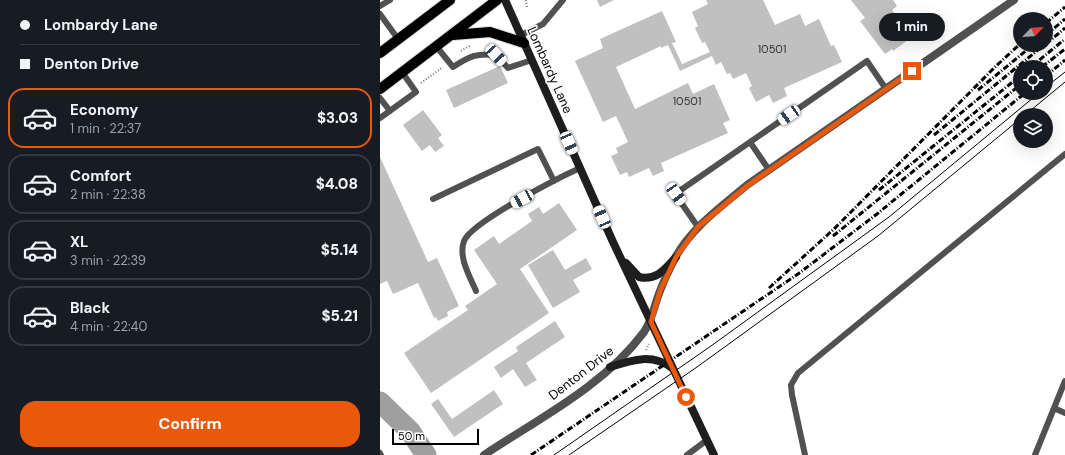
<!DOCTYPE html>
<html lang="en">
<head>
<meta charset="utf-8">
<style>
	body { margin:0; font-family:"DM Sans",sans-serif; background:#20242c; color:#f1f3f6; height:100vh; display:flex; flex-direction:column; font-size:15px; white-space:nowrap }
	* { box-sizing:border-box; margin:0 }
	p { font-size:13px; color:#9ea1a6 }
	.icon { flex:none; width:22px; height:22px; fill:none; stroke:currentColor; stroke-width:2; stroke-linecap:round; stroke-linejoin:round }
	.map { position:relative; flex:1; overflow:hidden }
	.drawer { display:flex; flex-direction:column; background:#171b24; width:380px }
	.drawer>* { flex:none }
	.guide { display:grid; align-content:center; height:88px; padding:0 20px; background:#171b24 }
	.needle { width:26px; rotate:65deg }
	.buttons { position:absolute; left:633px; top:12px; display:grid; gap:8px }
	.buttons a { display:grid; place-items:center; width:40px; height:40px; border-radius:50%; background:#171b24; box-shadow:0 4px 16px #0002; font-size:20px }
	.scale { position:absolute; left:12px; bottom:10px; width:87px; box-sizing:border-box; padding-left:4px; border:2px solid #000; border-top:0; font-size:11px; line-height:14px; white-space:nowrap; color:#000; -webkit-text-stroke:3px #fff; paint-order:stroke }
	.end { position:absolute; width:18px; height:18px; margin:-9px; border:5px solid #ea580c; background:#fff; box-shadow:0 0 0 2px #fff }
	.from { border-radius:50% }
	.bubble { position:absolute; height:28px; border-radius:14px; background:#171b24; box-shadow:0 4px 16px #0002; font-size:13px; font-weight:800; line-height:28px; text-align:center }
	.car { position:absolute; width:12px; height:24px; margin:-12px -6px; border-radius:5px; box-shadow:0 0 3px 1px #0007; background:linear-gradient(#fff 24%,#345 0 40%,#fff 0 76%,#345 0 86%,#fff 0) }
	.guide b { display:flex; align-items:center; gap:14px; height:38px; font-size:15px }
	.guide b+b { border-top:1px solid #363941 }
	.guide i { width:10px; height:10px; background:#f1f3f6 }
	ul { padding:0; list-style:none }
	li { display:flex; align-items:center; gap:12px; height:60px; margin:0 8px 6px; padding:0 12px; border:2px solid #363941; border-radius:16px }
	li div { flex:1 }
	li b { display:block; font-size:15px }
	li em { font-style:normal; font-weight:800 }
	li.current { border-color:#ea580c }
	li>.icon { width:36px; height:36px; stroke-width:1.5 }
	.cta { display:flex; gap:8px; margin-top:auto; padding:8px 20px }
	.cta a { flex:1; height:46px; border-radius:16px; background:#ea580c; color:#fff; font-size:16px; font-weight:800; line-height:46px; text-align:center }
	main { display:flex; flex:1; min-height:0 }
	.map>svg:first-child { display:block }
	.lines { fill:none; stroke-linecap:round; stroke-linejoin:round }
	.river { stroke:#9f9f9f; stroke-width:21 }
	.building { fill:#c0c0c0 }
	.primary-casing { stroke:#dbdbdb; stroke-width:12 }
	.path { stroke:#737373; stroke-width:2; stroke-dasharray:1 2; stroke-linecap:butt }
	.service { stroke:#515151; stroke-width:6 }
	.tertiary { stroke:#515151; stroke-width:8 }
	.secondary { stroke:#1e1e1e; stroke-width:8 }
	.primary { stroke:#000; stroke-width:10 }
	.tram { stroke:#000; stroke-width:1 }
	.rail { stroke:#000; stroke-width:3; stroke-dasharray:6 2 1 2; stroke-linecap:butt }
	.route { stroke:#ea580c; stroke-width:5 }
	.labels { text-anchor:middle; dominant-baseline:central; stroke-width:3.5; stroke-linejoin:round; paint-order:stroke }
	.number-label { font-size:11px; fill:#303030 }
	.street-label { font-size:13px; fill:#000; stroke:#fff }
</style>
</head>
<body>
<main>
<section class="drawer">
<div class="guide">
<b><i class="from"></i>Lombardy Lane</b>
<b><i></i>Denton Drive</b>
</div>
<ul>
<li class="current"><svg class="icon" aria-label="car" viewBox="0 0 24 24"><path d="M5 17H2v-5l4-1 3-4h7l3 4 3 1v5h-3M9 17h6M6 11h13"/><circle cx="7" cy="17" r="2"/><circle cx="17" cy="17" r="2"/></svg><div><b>Economy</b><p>1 min · 22:37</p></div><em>$3.03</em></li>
<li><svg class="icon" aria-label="car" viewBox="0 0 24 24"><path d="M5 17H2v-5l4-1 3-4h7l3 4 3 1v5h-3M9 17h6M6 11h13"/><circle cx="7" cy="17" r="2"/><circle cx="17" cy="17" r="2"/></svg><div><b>Comfort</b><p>2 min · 22:38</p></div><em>$4.08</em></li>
<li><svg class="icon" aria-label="car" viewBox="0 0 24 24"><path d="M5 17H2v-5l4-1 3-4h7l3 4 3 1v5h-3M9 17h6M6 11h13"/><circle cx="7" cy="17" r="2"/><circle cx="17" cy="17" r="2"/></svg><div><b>XL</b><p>3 min · 22:39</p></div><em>$5.14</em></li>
<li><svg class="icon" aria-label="car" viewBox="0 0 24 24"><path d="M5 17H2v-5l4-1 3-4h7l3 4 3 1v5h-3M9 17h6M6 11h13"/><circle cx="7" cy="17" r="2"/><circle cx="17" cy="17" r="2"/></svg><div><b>Black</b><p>4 min · 22:40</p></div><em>$5.21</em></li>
</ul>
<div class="cta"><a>Confirm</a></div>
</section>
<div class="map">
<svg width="685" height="455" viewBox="0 0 685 455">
	<rect width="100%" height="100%" fill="#fff"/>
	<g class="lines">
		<path class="river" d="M0,402L30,431L46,455"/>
	</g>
	<path class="building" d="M217,0H234L220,7Z
		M326,0H383L395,25L420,14L425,26L439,19L451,46L454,45L462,62L404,88L407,96L393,103L389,95L376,102L369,88L372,86L366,73L353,79L350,73L347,74L341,62L336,65L332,56L300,71L288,45L281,48V46L236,67L255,109L308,83L313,94L334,84L350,120L343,123L348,133L281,163L284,171L273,176L269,168L249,177L247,172L240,175L231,156L238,153L236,148L248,142L236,116L223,122L195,61L223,48L220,39L282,11L296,42L292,43L302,64L330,52L325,42L322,43L315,28L318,26L312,12L328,4Z
		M471,0H513L517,6L512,10L532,37L513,51L512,49L505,54L480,21L485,18Z
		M120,66L128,83L74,108L66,90Z
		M43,110L62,135L58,138L64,146L55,152L50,145L42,151L23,125Z
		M0,157L48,262L57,258L79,306L67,312L68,316L58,321L56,317L54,318L38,283L13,294L7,281L0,284Z
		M179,203L197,230L140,269L169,313L51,393L24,353L88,310L85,306L117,284L94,250L114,236L119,244L152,221L148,214L159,207L163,214Z
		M173,250L185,270L206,258L212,269L193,280L200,292L173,308L148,265Z
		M175,321L185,337L146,363L157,380L145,387L133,369L121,378L114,367L138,351L136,347Z
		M114,390L123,404L74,437L51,404L58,399L72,419Z"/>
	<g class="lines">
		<defs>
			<path id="primary" d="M73,35L110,32L144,43
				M0,53L70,0
				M0,89L117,0"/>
		</defs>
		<use href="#primary" class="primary-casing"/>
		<path class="path" d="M146,0L147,7
			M81,51L91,45
			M41,83L63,67
			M266,350L269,344"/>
		<path class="service" d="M0,6L10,0
			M0,14L18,39
			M141,35L163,24L183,0
			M56,46L73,67C90,56 96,53 116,55L128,68L152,60
			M0,98L10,111
			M0,118L36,92L22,72
			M370,142L389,170
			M53,199L158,149L174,181
			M318,227L295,194L487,61L506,89
			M96,291C90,277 78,257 84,241C92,222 178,178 200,168
			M674,408L685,413
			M0,453L1,455
			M307,455L327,440
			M425,455L412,395L411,385L418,373L685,154
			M655,455L685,381"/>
		<path class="tertiary" d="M104,455C158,419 224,386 264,332C273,319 274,305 280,291C284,280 290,268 295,258C312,227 341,207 367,185L634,0"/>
		<path class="secondary" d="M125,0L233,242L334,455
			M246,263L259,277C277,281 285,269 296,257
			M230,367C252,360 272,353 292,368"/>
		<use href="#primary" class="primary"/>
		<path class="tram" d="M666,87L685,72
			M645,115L685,82
			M174,455L331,346L509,217L659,93
			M189,455L317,367L498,236L640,119"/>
		<path class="rail" d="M666,23L685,7
			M666,35L685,19
			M666,44L685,28
			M651,67L685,39
			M662,67L685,49
			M666,76L685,60
			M598,90L653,45
			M554,135L664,45
			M499,190L640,76
			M453,236L640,85
			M389,288L454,229L616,66L640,44
			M151,455L418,274L497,214L645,93"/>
	</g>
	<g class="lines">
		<path class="route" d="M306,397L271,322L280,291L296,257L318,227L367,186L532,71"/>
	</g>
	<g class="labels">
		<g class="number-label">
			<text x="392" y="49">10501</text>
			<text x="307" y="101">10501</text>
		</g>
		<g class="street-label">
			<text transform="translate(170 70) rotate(66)">Lombardy Lane</text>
			<text transform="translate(201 373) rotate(-38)">Denton Drive</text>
		</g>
	</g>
</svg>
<div class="buttons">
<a><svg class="needle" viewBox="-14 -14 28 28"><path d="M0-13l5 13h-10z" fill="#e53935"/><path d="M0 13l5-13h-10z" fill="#9ea1a6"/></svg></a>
<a><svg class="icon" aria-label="locate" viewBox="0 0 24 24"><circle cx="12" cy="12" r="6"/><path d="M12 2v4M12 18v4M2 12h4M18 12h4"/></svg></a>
<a><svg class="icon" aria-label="layers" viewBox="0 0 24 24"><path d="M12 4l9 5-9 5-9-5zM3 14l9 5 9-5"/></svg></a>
</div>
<div class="scale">50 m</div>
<i class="end from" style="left:306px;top:397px"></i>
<i class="end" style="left:532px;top:71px"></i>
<div class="bubble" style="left:499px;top:13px;width:66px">1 min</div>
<i class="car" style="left:116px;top:55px;rotate:137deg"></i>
<i class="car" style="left:409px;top:115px;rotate:235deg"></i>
<i class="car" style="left:189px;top:143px;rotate:156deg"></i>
<i class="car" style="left:296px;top:194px;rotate:145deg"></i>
<i class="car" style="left:142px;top:199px;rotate:241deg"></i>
<i class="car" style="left:222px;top:217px;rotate:336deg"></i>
</div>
</main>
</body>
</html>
